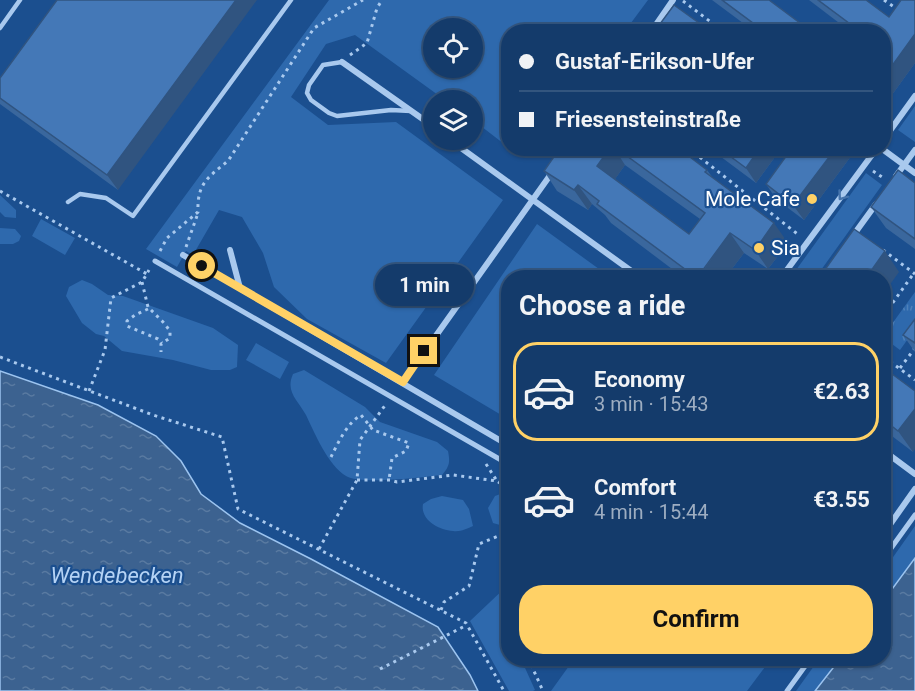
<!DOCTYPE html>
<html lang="en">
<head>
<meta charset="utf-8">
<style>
	body { margin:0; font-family:Roboto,sans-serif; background:#214673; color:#f1f3f6; height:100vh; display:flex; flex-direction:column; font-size:22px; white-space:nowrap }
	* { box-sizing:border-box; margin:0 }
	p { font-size:20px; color:#9dadc1 }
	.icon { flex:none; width:33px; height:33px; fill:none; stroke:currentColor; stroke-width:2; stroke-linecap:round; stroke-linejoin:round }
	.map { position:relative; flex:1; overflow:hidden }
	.side { position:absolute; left:501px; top:270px; width:390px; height:396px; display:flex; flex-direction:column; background:#143b6b; border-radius:24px; box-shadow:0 2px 4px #0004,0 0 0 2px #33557e }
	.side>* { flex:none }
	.guide { position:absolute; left:501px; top:24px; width:390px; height:132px; border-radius:24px; box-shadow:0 2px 4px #0004,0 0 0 2px #33557e; display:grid; align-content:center; height:132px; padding:0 18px; background:#143b6b }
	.buttons { position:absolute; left:423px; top:18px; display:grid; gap:12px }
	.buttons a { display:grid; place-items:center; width:60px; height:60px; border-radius:50%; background:#143b6b; box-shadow:0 2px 4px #0004,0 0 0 2px #33557e; font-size:30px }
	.end { position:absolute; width:27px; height:27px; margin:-14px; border:8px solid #ffd166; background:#111; box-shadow:0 0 0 3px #111 }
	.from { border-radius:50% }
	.bubble { position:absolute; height:42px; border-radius:21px; background:#143b6b; box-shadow:0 2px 4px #0004,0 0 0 2px #33557e; font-size:20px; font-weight:700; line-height:42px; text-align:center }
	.guide b { display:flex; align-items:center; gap:21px; height:57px; font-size:22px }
	.guide b+b { border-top:2px solid #33557e }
	.guide i { width:15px; height:15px; background:#f1f3f6 }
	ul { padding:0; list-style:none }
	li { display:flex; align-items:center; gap:18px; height:99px; margin:0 12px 9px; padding:0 6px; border:3px solid transparent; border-radius:24px }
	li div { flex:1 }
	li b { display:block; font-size:22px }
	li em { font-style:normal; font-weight:700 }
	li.current { border-color:#ffd166 }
	li>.icon { width:54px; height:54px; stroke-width:1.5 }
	h2 { padding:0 18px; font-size:27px; line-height:72px }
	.button { display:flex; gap:12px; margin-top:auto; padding:12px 18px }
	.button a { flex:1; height:69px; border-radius:24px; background:#ffd166; color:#111; font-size:24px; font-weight:700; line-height:69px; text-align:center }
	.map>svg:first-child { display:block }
	.grass { fill:#2e69ad; fill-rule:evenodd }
	.park { fill:url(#park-tufts) }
	.water { fill:url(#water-ripples); stroke:#9cc4f0; stroke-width:1.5 }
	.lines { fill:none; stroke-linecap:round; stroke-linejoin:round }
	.path { stroke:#a9c9ee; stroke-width:3; stroke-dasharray:3 4.5; stroke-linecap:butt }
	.service { stroke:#a9c9ee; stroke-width:4.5 }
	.pedestrian { stroke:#a9c9ee; stroke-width:5 }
	.minor { stroke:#a9c9ee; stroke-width:6 }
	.wall { fill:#3a679d; fill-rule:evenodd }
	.shaded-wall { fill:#305480 }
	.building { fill:#4478b7; stroke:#305480; stroke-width:1.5 }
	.oneway { stroke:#4674ac }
	.route { stroke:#ffd166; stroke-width:8 }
	.poi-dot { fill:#ffd166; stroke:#1b4f8f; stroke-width:2 }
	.labels { text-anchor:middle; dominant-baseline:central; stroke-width:4.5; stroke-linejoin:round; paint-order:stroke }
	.poi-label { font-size:21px; fill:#fff; stroke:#1b4f8f; text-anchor:end }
	.water-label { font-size:22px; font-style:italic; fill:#b5d3f5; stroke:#1b4f8f }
</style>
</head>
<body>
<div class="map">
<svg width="915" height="691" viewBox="0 0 915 691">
	<defs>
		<pattern id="park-tufts" width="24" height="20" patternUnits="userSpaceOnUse" patternTransform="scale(1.5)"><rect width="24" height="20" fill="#2e69ad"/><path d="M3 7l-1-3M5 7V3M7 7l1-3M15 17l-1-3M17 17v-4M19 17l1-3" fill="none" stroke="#4d80b9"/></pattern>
		<pattern id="water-ripples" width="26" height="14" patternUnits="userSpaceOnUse" patternTransform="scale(1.5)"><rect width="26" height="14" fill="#3c6290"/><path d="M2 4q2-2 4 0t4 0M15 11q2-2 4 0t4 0" fill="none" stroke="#597aa1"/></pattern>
	</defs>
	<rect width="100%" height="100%" fill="#1b4f8f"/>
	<path class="grass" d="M329,0H648L625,31L508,32V147L473,120L472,100H445L355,35L326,44L291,97L328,125L396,122L503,200L386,363L307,319L274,287L263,253L242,217L219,210L193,255L186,251L177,267L146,249ZM434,28H472V68H434Z
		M915,106V142L898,130Z
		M866,173L882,185L816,277H791Z
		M0,195L16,210V218L5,217L0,212Z
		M41,219L75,238L65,255L32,236Z
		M537,224L610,277L508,278V419L434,375Z
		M0,228L15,229L21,236L19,241L13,244H0Z
		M82,280L92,284L108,295L123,296L213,328L238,345L237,367L230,370H211L173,360L122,351L104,336L96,334L82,323L66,296L69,287Z
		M256,343L289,362L280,379L246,360Z
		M304,370L365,407L380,422L437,442L448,451C450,462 450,466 442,475C424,477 360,485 346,476C328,465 315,434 306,415C298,400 285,392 293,374Z
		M503,493L508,494V523L500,525L493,523L488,508L495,496Z
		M442,496L463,500L469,509L473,526C466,529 461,532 453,531C439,530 420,520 423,504L431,499Z
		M915,526V558L884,600V570Z
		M508,585V658L521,659L535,690L533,691H509L470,621Z
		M574,659V658L771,659L747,691H551Z
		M819,659H840L815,691H796Z"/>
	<path class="park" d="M915,292V329L900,350L884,338V335Z"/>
	<path class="water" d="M0,371L98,405L156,436L181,461L201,494L240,523L311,559L438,627L470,675L478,691H0Z
		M915,558V691H815L840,659L884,658V600Z"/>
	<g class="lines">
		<path class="path" d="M884,0L897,9
			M683,1L724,32
			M350,55L367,43L377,8L382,0
			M688,148L800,236
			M873,171L885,179
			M0,191L147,274
			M186,247L198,213
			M883,250L915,274
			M160,251L167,238L198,212C197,184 207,178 228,161L314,28L363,0
			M142,282L148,307L164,323L170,331V338L161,344V352
			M148,309L135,315L127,321V326L158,339L162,343
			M884,315L914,273
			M0,357L153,415L222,437L238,509L466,623L504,691
			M884,357L915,380
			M900,368L915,348
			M89,391L105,350L111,298L142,282L149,270
			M331,457C338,443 347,423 361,415L373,430L409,443L406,451L392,458L389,480
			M486,464L497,481
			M357,480H390L397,482L453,475L497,481L508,489
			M319,549L357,480L360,440L386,404
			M441,610L444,602L469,586L479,544L508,532
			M528,658L543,691
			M380,669L467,625"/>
		<path class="service" d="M0,28L20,0
			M342,62L323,65L309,85L307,93L311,100L329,113L337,116L391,110L411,111
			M68,202L80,194L106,198L133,216L291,0"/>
		<path class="pedestrian" d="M155,261L508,464
			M884,558L915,515
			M787,691L811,658"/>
		<path class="minor" d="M651,32L673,0
			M342,62L434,127
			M884,139L915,96
			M450,140L641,278
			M881,148L915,173
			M896,176L915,150
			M852,237L876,204
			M230,250L240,288
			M183,255L508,445
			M781,278L877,148
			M403,382L551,174
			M884,451L915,474
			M884,533L915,489"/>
	</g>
	<path class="wall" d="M57,0L118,190L0,104V78Z
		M712,0H769L812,32H755Z
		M809,0H866L915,63L884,106V32H851Z
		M560,148H678L707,170L713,178L788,243L768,269L744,253L725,278H684L611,223L605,215L592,204L588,210L557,191L544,171ZM625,165L700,219L689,234L615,179Z
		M709,148H769L775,157L756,183Z
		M792,148H857L804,220L776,199L766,184Z
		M915,183V249L886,228L871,207Z
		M915,319V352L903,335Z
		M884,368L913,452L884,430Z"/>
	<path class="shaded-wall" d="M236,0H257L118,190L107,175Z
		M699,23L705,32H693Z
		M915,34V63L884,106V77Z
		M610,148H614L625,165L611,185L597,166Z
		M760,148H769L775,157L756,183L746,168Z
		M836,148H857L804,220L793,205Z
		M578,185L592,204L588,210L574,190Z
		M774,223L788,243L768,269L755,250Z
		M730,233L744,253L725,278H698Z
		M885,251L899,272L884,293V278H866Z
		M915,409V449L913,452L898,431Z
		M884,482L887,486L884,491Z"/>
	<path class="building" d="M57,0H236L107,175L0,98V78Z
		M722,0H769L812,32H765Z
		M818,0H866L889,17L901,0H915V34L884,77V32H861Z
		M674,5L699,23L693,32H654Z
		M560,148H610L597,166L689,234L705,213L616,148H678L707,170L705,172L774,223L755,250L730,233L697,278L597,204L599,201L578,185L574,190L544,171Z
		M719,148H760L746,168Z
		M792,148H836L793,205L766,184Z
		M898,170L915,183V239L871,207Z
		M854,229L885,251L866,278H819Z
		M915,319V343L903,335Z
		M884,368L915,391V409L898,431L884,420Z"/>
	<defs><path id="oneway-chevron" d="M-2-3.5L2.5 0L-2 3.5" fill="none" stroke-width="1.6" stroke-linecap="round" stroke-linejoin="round" transform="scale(1.5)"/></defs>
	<use class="oneway" href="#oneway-chevron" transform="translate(842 196) rotate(126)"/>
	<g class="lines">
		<path class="route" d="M202,266L403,382L424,351"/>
	</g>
	<g class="poi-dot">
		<circle cx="812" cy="199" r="6"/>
		<circle cx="759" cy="248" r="6"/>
	</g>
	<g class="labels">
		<g class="poi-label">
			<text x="800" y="199">Mole Cafe</text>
			<text x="771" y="248" text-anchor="start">Sia</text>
		</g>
		<g class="water-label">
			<text x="117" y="575">Wendebecken</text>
		</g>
	</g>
</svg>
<div class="buttons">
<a><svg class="icon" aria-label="locate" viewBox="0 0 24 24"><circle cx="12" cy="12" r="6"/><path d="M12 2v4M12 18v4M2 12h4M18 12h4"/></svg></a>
<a><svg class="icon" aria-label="layers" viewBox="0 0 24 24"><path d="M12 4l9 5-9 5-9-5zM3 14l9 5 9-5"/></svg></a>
</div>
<i class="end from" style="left:202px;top:266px"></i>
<i class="end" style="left:424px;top:351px"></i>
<div class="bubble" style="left:375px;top:264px;width:99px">1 min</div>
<div class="guide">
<b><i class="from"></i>Gustaf-Erikson-Ufer</b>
<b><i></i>Friesensteinstraße</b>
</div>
<section class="side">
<h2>Choose a ride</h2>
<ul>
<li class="current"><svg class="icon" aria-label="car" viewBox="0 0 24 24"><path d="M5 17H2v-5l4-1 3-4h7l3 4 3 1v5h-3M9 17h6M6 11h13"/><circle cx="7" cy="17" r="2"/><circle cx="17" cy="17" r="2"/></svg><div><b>Economy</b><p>3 min · 15:43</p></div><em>€2.63</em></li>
<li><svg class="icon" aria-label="car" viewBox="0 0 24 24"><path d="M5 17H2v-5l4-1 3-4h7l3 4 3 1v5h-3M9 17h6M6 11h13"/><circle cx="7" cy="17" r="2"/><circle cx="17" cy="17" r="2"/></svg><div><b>Comfort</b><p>4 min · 15:44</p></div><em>€3.55</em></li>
</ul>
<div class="button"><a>Confirm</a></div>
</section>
</div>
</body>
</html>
